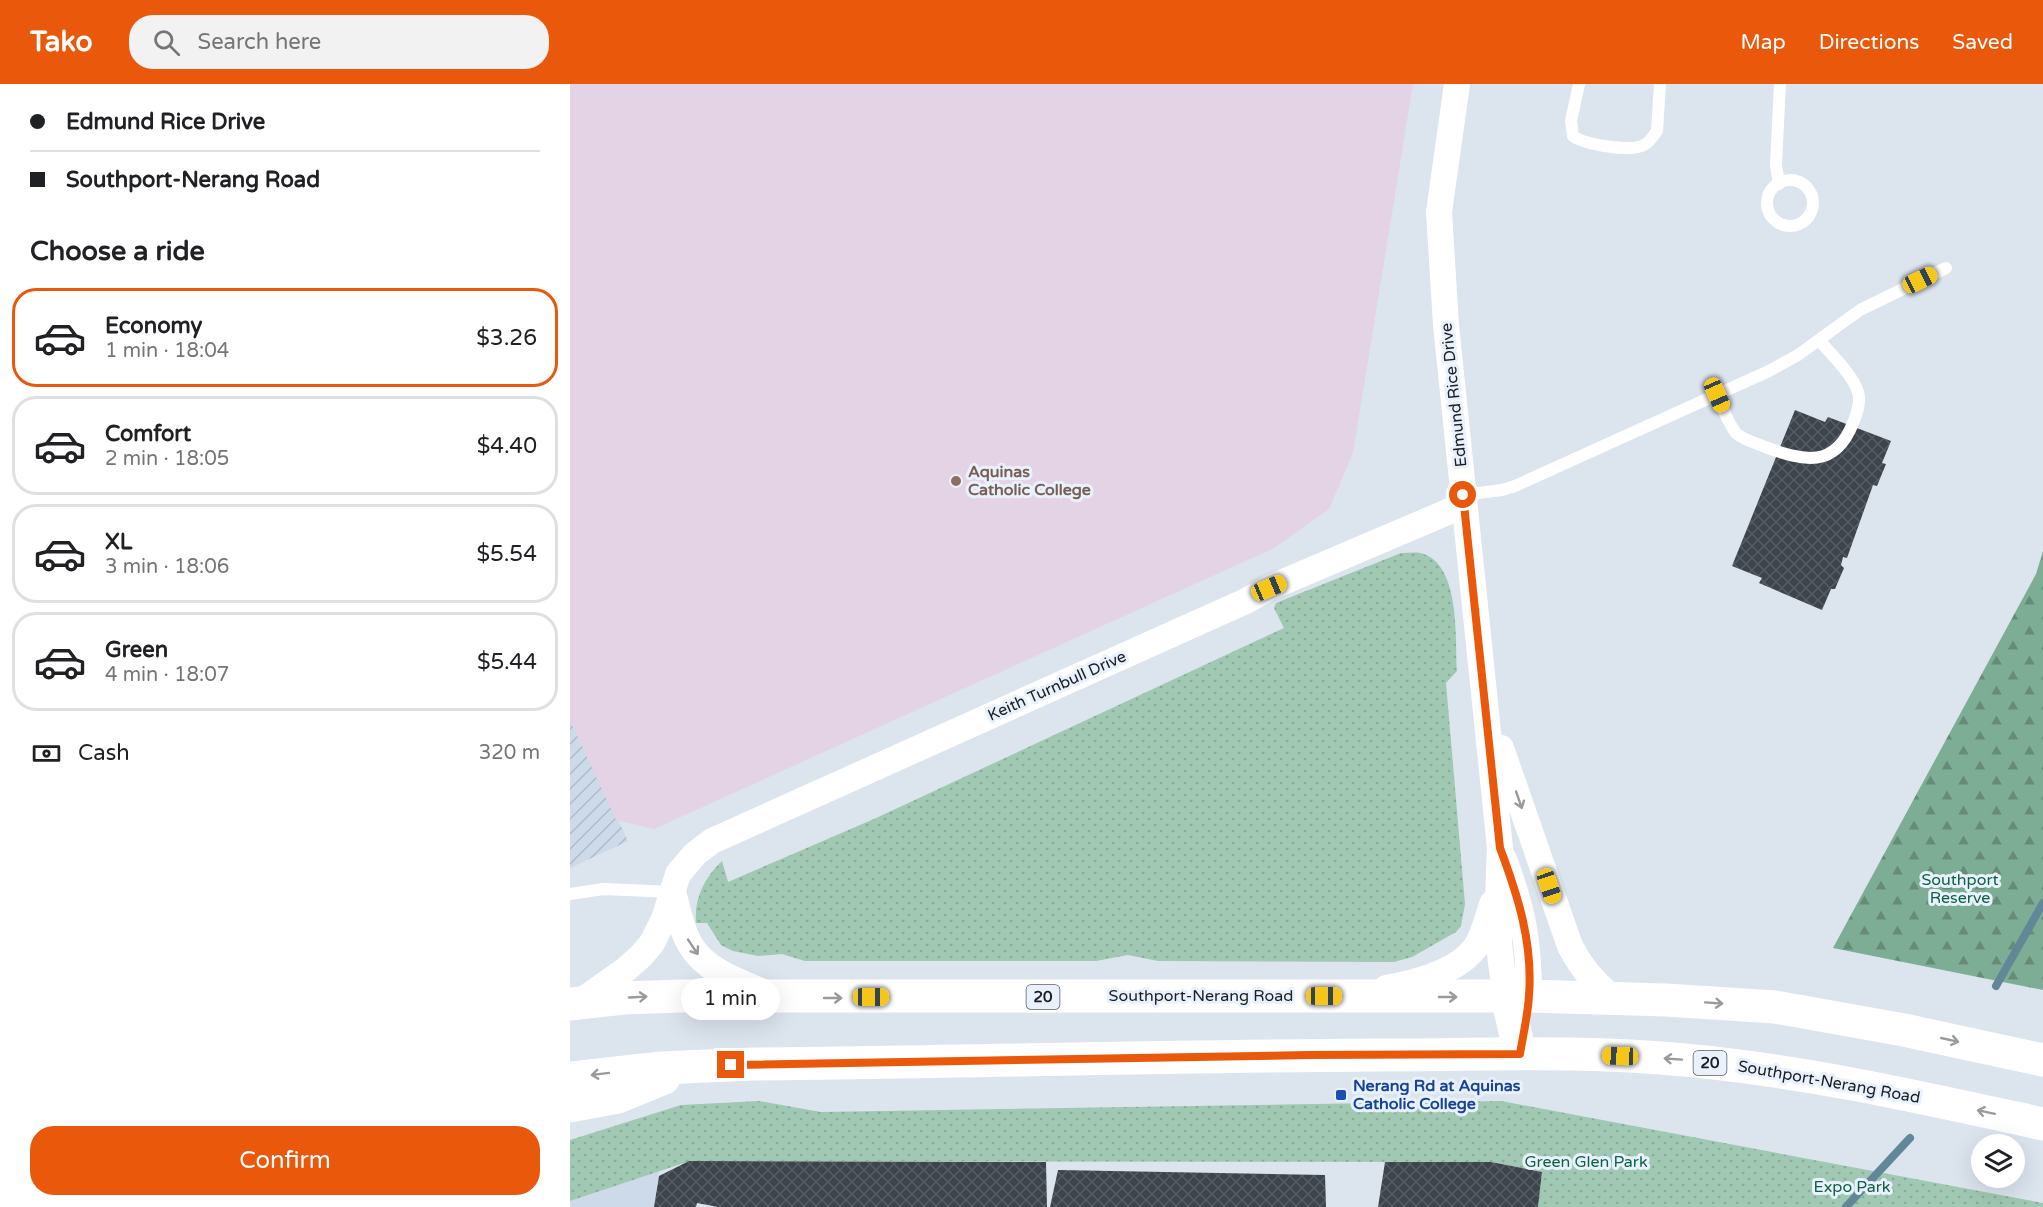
<!DOCTYPE html>
<html lang="en">
<head>
<meta charset="utf-8">
<style>
	body { margin:0; font-family:"Varela Round",sans-serif; background:#f2f2f2; color:#202124; height:100vh; display:flex; flex-direction:column; font-size:22px; white-space:nowrap }
	* { box-sizing:border-box; margin:0 }
	p { font-size:20px; color:#757577 }
	.icon { flex:none; width:33px; height:33px; fill:none; stroke:currentColor; stroke-width:2; stroke-linecap:round; stroke-linejoin:round }
	.map { position:relative; flex:1; overflow:hidden }
	.sheet { display:flex; flex-direction:column; background:#fff; width:570px }
	.sheet>* { flex:none }
	.hud { display:grid; align-content:center; height:132px; padding:0 30px; background:#fff }
	.controls { position:absolute; left:1401px; top:1050px; display:grid; gap:12px }
	.controls a { display:grid; place-items:center; width:54px; height:54px; border-radius:50%; background:#fff; box-shadow:0 6px 24px #0002; font-size:30px }
	.end { position:absolute; width:27px; height:27px; margin:-14px; border:8px solid #ea580c; background:#fff; box-shadow:0 0 0 3px #fff }
	.from { border-radius:50% }
	.bubble { position:absolute; height:42px; border-radius:21px; background:#fff; box-shadow:0 6px 24px #0002; font-size:20px; font-weight:600; line-height:42px; text-align:center }
	.car { position:absolute; width:18px; height:36px; margin:-18px -9px; border-radius:8px; box-shadow:0 0 4px 2px #0007; background:linear-gradient(#f5c518 24%,#345 0 40%,#f5c518 0 76%,#345 0 86%,#f5c518 0) }
	.hud b { display:flex; align-items:center; gap:21px; height:57px; font-size:22px }
	.hud b+b { border-top:2px solid #e0e0e0 }
	.hud i { width:15px; height:15px; background:#202124 }
	ul { padding:0; list-style:none }
	li { display:flex; align-items:center; gap:18px; height:99px; margin:0 12px 9px; padding:0 18px; border:3px solid #e0e0e0; border-radius:24px }
	li div { flex:1 }
	li b { display:block; font-size:22px }
	li em { font-style:normal; font-weight:600 }
	li.on { border-color:#ea580c }
	li>.icon { width:54px; height:54px; stroke-width:1.5 }
	h2 { padding:0 30px; font-size:27px; line-height:72px }
	.pay { display:flex; align-items:center; gap:15px; height:66px; padding:0 30px; font-size:22px }
	.pay p { margin-inline-start:auto }
	.cta { display:flex; gap:12px; margin-top:auto; padding:12px 30px }
	.cta a { flex:1; height:69px; border-radius:24px; background:#ea580c; color:#fff; font-size:24px; font-weight:600; line-height:69px; text-align:center }
	header { display:flex; align-items:center; gap:36px; box-sizing:border-box; height:84px; padding:0 30px; background:#ea580c; color:#fff }
	header strong { font-size:28px }
	nav { display:flex; gap:33px; margin-inline-start:auto; font-size:21px }
	.search { width:420px; height:54px; background:#f2f2f2; display:flex; align-items:center; gap:15px; box-sizing:border-box; padding:0 21px; border-radius:24px; color:#757577; font-size:22px }
	main { display:flex; flex:1; min-height:0 }
	.map>svg:first-child { display:block }
	.built { fill:#cddaea }
	.industrial { fill:url(#industrial-furrows) }
	.education { fill:#e4d3e4 }
	.green { fill:url(#green-dots) }
	.forest { fill:url(#forest-firs) }
	.lines { fill:none; stroke-linecap:round; stroke-linejoin:round }
	.stream { stroke:#628898; stroke-width:8 }
	.building { fill:url(#building-cross-hatch) }
	.lane { stroke:#fff; stroke-width:12 }
	.street { stroke:#fff; stroke-width:26 }
	.primary { stroke:#fff; stroke-width:33 }
	.oneway { stroke:#989a9c }
	.route { stroke:#ea580c; stroke-width:8 }
	.education-dot { fill:#8d6e63; stroke:#e9f1fc; stroke-width:2 }
	.transit-dot { fill:#1a4fb4; stroke:#e9f1fc; stroke-width:2 }
	.labels { text-anchor:middle; dominant-baseline:central; stroke-width:6; stroke-linejoin:round; paint-order:stroke }
	.shield { fill:#e9f1fc; stroke:#595d63; stroke-width:1.5 }
	.shield-label { font-size:15px; font-weight:bold; fill:#1b1e22 }
	.street-label { font-size:16px; fill:#1b1e22; stroke:#e9f1fc }
	.education-label { font-size:16px; font-weight:bold; fill:#785e54; stroke:#e9f1fc; text-anchor:start }
	.park-label { font-size:16px; fill:#0d6241; stroke:#e9f1fc }
	.transit-label { font-size:16px; font-weight:bold; fill:#164399; stroke:#e9f1fc; text-anchor:start }
</style>
</head>
<body>
<header>
<strong>Tako</strong>
<div class="search"><svg class="icon" aria-label="search" viewBox="0 0 24 24"><circle cx="10" cy="10" r="6"/><path d="M15 15l6 6"/></svg>Search here</div>
<nav><a>Map</a><a>Directions</a><a>Saved</a></nav>
</header>
<main>
<section class="sheet">
<div class="hud">
<b><i class="from"></i>Edmund Rice Drive</b>
<b><i></i>Southport-Nerang Road</b>
</div>
<h2>Choose a ride</h2>
<ul>
<li class="on"><svg class="icon" aria-label="car" viewBox="0 0 24 24"><path d="M5 17H2v-5l4-1 3-4h7l3 4 3 1v5h-3M9 17h6M6 11h13"/><circle cx="7" cy="17" r="2"/><circle cx="17" cy="17" r="2"/></svg><div><b>Economy</b><p>1 min · 18:04</p></div><em>$3.26</em></li>
<li><svg class="icon" aria-label="car" viewBox="0 0 24 24"><path d="M5 17H2v-5l4-1 3-4h7l3 4 3 1v5h-3M9 17h6M6 11h13"/><circle cx="7" cy="17" r="2"/><circle cx="17" cy="17" r="2"/></svg><div><b>Comfort</b><p>2 min · 18:05</p></div><em>$4.40</em></li>
<li><svg class="icon" aria-label="car" viewBox="0 0 24 24"><path d="M5 17H2v-5l4-1 3-4h7l3 4 3 1v5h-3M9 17h6M6 11h13"/><circle cx="7" cy="17" r="2"/><circle cx="17" cy="17" r="2"/></svg><div><b>XL</b><p>3 min · 18:06</p></div><em>$5.54</em></li>
<li><svg class="icon" aria-label="car" viewBox="0 0 24 24"><path d="M5 17H2v-5l4-1 3-4h7l3 4 3 1v5h-3M9 17h6M6 11h13"/><circle cx="7" cy="17" r="2"/><circle cx="17" cy="17" r="2"/></svg><div><b>Green</b><p>4 min · 18:07</p></div><em>$5.44</em></li>
</ul>
<div class="pay"><svg class="icon" aria-label="cash" viewBox="0 0 24 24"><path d="M3 7h18v10H3z"/><circle cx="12" cy="12" r="2"/></svg>Cash<p>320 m</p></div>
<div class="cta"><a>Confirm</a></div>
</section>
<div class="map">
<svg width="1473" height="1123" viewBox="0 0 1473 1123">
	<defs>
		<pattern id="industrial-furrows" width="10" height="10" patternUnits="userSpaceOnUse" patternTransform="scale(1.5)"><rect width="10" height="10" fill="#cddaea"/><path d="M-1 1l2-2M0 10L10 0M9 11l2-2" fill="none" stroke="#afbbc8"/></pattern>
		<pattern id="green-dots" width="8" height="8" patternUnits="userSpaceOnUse" patternTransform="scale(1.5)"><rect width="8" height="8" fill="#a0c8b2"/><path d="M2 2h.1M6 6h.1" fill="none" stroke="#89ab99" stroke-width="1.8" stroke-linecap="round"/></pattern>
		<pattern id="forest-firs" width="22" height="20" patternUnits="userSpaceOnUse" patternTransform="scale(1.5)"><rect width="22" height="20" fill="#7dad94"/><path d="M5 1l3.5 6h-7zM16 11l3.5 6h-7z" fill="#668c78"/></pattern>
		<pattern id="building-cross-hatch" width="8" height="8" patternUnits="userSpaceOnUse" patternTransform="scale(1.5)"><rect width="8" height="8" fill="#3d444c"/><path d="M0 0l8 8M0 8l8-8" fill="none" stroke="#565c63"/></pattern>
	</defs>
	<rect width="100%" height="100%" fill="#dce4ee"/>
	<path class="built" d="M89,1087L84,1123H0V1117Z"/>
	<path class="industrial" d="M0,636L58,757L0,784Z"/>
	<path class="education" d="M0,0H843L783,369L759,425L704,464L84,745L46,736L0,636Z"/>
	<path class="green" d="M831,469C837,469 844,468 850,469C891,478 885,555 887,587L876,599L895,820L891,842L886,848L842,873L824,878L588,877L558,871L526,877H235L212,870L188,872L163,867L151,861L137,839H126C124,815 134,794 152,777L158,798L304,735L714,544L704,524L706,519Z
		M189,1017L251,1028L931,1017L1473,1119V1123H968L972,1088L921,1078L120,1077L0,1117V1056L111,1021Z"/>
	<path class="forest" d="M1473,467V906L1263,864L1466,490Z"/>
	<g class="lines">
		<path class="stream" d="M1426,902L1473,819
			M1276,1123L1340,1054"/>
	</g>
	<path class="building" d="M1225,326L1255,338L1258,333L1321,357L1312,379L1316,380L1307,402L1303,401L1277,474L1273,473L1271,481L1274,484L1265,505H1261L1252,526L1189,499L1192,494L1162,482Z
		M119,1077L476,1078L477,1123H148L127,1119L126,1123H84L89,1092Z
		M815,1078H921L972,1088L968,1123H808Z
		M488,1086L755,1091L756,1123H480Z"/>
	<g class="lines">
		<path class="lane" d="M1009,0L1001,37L1003,52C1015,61 1061,68 1074,61C1080,58 1083,52 1087,47L1090,0
			M1197 119a23 23 0 1 1 46 0a23 23 0 1 1-46 0Z
			M1209,100L1206,81L1210,0
			M1147,311C1153,323 1157,338 1166,349C1173,356 1186,359 1195,363C1234,377 1265,385 1283,339C1287,330 1291,318 1288,308C1283,291 1260,269 1249,256
			M893,411L932,406L945,402L1199,287L1228,271L1290,226L1376,184
			M0,810L33,805L103,808"/>
		<path class="street" d="M887,0L869,128L876,241L930,764C928,813 925,864 937,912
			M931,664L1000,862C1012,884 1022,897 1042,913
			M934,775C953,826 959,858 959,912
			M103,808C108,825 111,846 121,862C136,887 170,898 196,909
			M816,904C844,899 887,888 905,864C914,851 917,835 922,820
			M10,918L54,887L71,872L82,859L94,835L108,790L125,770L142,757L676,517L699,504L894,421"/>
		<path class="primary" d="M937,912L950,970
			M0,920L54,914L110,912H959L1096,916L1205,923L1334,946L1473,976
			M0,994L91,984L183,980C391,978 600,972 808,971C910,971 1013,966 1114,976C1236,987 1354,1014 1473,1040
			M0,1022L48,1013L94,994"/>
	</g>
	<defs><path id="oneway-shaft" d="M-6 0H5M1.5-3L5.5 0L1.5 3" fill="none" stroke-width="1.6" stroke-linecap="round" stroke-linejoin="round" transform="scale(1.5)"/></defs>
	<g class="oneway">
		<use href="#oneway-shaft" transform="translate(949 716) rotate(71)"/>
		<use href="#oneway-shaft" transform="translate(123 863) rotate(56)"/>
		<use href="#oneway-shaft" transform="translate(68 913) rotate(-3)"/>
		<use href="#oneway-shaft" transform="translate(878 913)"/>
		<use href="#oneway-shaft" transform="translate(263 914)"/>
		<use href="#oneway-shaft" transform="translate(1144 919) rotate(4)"/>
		<use href="#oneway-shaft" transform="translate(1380 956) rotate(13)"/>
		<use href="#oneway-shaft" transform="translate(1103 975) rotate(-176)"/>
		<use href="#oneway-shaft" transform="translate(30 990) rotate(173)"/>
		<use href="#oneway-shaft" transform="translate(1416 1028) rotate(-168)"/>
	</g>
	<g class="lines">
		<path class="route" d="M161,981L739,971L950,970C953,951 958,931 959,911C963,859 948,812 930,764L893,411"/>
	</g>
	<circle class="education-dot" cx="386" cy="397" r="6"/>
	<rect class="transit-dot" x="765" y="1005" width="12" height="12" rx="3"/>
	<g class="labels">
		<g class="shield">
			<rect x="456.5" y="901" width="33" height="24" rx="4.5"/>
			<rect x="1123.5" y="967" width="33" height="24" rx="4.5"/>
		</g>
		<g class="shield-label">
			<text x="473" y="913">20</text>
			<text x="1140" y="979">20</text>
		</g>
		<g class="street-label">
			<text transform="translate(884 311) rotate(-96)">Edmund Rice Drive</text>
			<text transform="translate(487 602) rotate(-24)">Keith Turnbull Drive</text>
			<text x="631" y="912">Southport-Nerang Road</text>
			<text transform="translate(1259 998) rotate(10)">Southport-Nerang Road</text>
		</g>
		<g class="education-label">
			<text x="398" y="388">Aquinas<tspan x="398" dy="18">Catholic College</tspan></text>
		</g>
		<g class="park-label">
			<text x="1390" y="796">Southport<tspan x="1390" dy="18">Reserve</tspan></text>
			<text x="1016" y="1078">Green Glen Park</text>
			<text x="1282" y="1103">Expo Park</text>
		</g>
		<g class="transit-label">
			<text x="783" y="1002">Nerang Rd at Aquinas<tspan x="783" dy="18">Catholic College</tspan></text>
		</g>
	</g>
</svg>
<div class="controls">
<a><svg class="icon" aria-label="layers" viewBox="0 0 24 24"><path d="M12 4l9 5-9 5-9-5zM3 14l9 5 9-5"/></svg></a>
</div>
<i class="end from" style="left:893px;top:411px"></i>
<i class="end" style="left:161px;top:981px"></i>
<div class="bubble" style="left:111px;top:894px;width:99px">1 min</div>
<i class="car" style="left:1350px;top:196px;rotate:64deg"></i>
<i class="car" style="left:1147px;top:311px;rotate:156deg"></i>
<i class="car" style="left:699px;top:504px;rotate:67deg"></i>
<i class="car" style="left:979px;top:802px;rotate:161deg"></i>
<i class="car" style="left:754px;top:912px;rotate:90deg"></i>
<i class="car" style="left:301px;top:913px;rotate:90deg"></i>
<i class="car" style="left:1050px;top:972px;rotate:272deg"></i>
</div>
</main>
</body>
</html>
